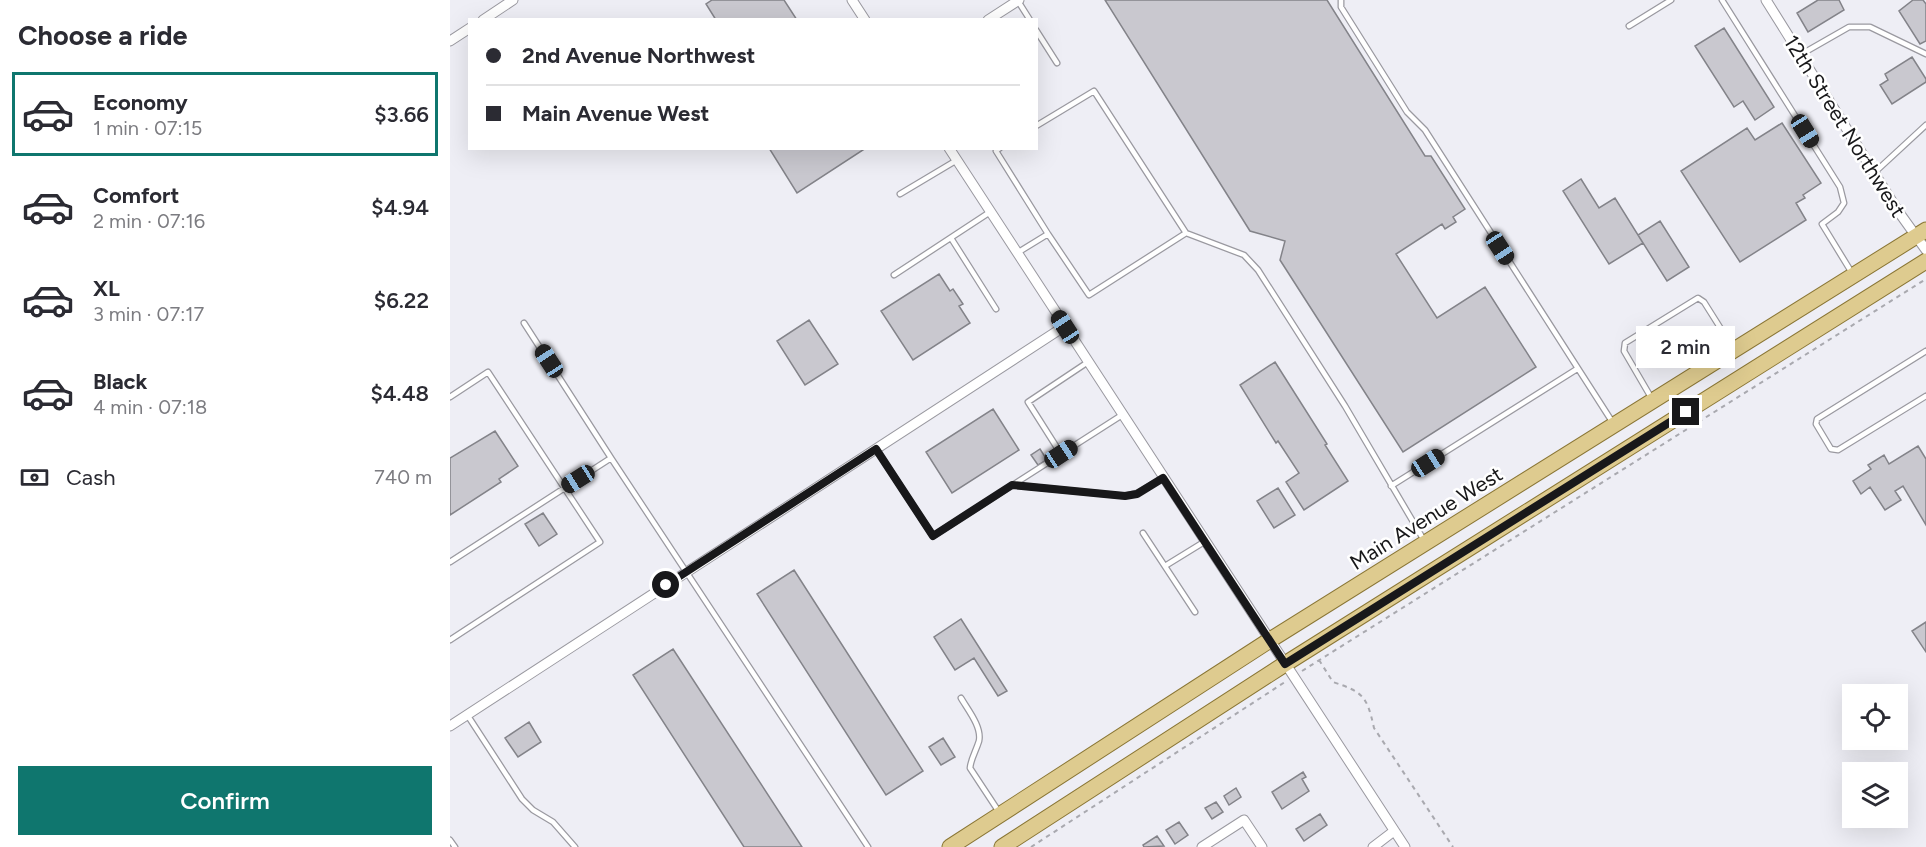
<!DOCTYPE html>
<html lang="en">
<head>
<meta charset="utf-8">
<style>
	body { margin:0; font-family:Figtree,sans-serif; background:#f2f2f3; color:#2b2b33; height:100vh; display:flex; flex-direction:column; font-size:22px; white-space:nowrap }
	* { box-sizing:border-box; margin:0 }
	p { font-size:20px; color:#7c7c81 }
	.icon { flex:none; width:33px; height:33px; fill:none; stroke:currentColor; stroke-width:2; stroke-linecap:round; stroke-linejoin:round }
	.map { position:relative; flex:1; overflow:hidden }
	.details { display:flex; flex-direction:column; background:#fff; width:450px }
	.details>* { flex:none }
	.banner { position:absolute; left:18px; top:18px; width:570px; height:132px; border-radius:0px; box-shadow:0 6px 24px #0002; display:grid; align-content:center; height:132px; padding:0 18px; background:#fff }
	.tools { position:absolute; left:1392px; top:684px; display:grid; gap:12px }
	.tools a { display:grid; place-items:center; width:66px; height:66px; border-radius:0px; background:#fff; box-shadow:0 6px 24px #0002; font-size:30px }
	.end { position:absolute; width:27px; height:27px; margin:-14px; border:8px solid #18181a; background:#fff; box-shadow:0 0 0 3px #fff }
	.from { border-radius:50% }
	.bubble { position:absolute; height:42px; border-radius:0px; background:#fff; box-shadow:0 6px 24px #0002; font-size:20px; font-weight:600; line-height:42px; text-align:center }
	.car { position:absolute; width:18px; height:36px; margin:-18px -9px; border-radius:8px; box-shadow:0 0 4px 2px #0007; background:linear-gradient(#222 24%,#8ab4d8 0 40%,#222 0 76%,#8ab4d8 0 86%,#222 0) }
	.banner b { display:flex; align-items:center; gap:21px; height:57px; font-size:22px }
	.banner b+b { border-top:2px solid #e1e1e2 }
	.banner i { width:15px; height:15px; background:#2b2b33 }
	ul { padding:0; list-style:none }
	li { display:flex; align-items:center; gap:18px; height:84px; margin:0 12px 9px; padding:0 6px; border:3px solid transparent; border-radius:0px }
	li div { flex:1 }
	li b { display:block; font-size:22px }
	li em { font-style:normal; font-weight:600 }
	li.on { border-color:#0f766e }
	li>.icon { width:54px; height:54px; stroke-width:1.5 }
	h2 { padding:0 18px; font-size:27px; line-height:72px }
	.pay { display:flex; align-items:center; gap:15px; height:66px; padding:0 18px; font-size:22px }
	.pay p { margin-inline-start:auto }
	.primary-button { display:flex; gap:12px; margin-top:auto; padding:12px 18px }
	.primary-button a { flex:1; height:69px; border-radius:0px; background:#0f766e; color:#fff; font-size:24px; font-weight:600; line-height:69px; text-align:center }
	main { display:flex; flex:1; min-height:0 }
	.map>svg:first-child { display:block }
	.building { fill:#c9c8cf; stroke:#838389; stroke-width:1.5 }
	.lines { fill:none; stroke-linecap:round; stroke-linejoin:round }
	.service-casing { stroke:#9a99a0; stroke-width:7 }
	.minor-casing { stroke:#9a99a0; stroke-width:11 }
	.primary-casing { stroke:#8a7635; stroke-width:17 }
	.path { stroke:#a9a9af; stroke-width:2; stroke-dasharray:4.5 4.5; stroke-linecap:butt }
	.service { stroke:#fff; stroke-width:4.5 }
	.minor { stroke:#fff; stroke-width:9 }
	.primary { stroke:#decb8f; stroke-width:15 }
	.route { stroke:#18181a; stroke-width:8 }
	.labels { text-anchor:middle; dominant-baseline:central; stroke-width:5; stroke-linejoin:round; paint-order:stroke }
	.street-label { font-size:21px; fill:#18181a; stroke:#fff }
</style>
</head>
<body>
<main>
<section class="details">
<h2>Choose a ride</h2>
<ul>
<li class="on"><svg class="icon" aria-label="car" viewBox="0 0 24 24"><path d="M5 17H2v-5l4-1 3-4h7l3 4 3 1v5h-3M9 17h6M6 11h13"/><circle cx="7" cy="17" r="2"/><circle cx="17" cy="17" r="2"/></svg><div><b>Economy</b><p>1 min · 07:15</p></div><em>$3.66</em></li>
<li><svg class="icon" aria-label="car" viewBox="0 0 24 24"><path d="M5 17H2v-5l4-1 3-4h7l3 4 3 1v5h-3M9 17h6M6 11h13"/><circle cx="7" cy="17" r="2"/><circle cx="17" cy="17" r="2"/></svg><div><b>Comfort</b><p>2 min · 07:16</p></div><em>$4.94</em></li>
<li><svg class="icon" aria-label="car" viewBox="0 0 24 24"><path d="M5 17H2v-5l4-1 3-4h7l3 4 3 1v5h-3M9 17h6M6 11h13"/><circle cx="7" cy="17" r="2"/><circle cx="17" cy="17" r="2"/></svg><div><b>XL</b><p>3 min · 07:17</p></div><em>$6.22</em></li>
<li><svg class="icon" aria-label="car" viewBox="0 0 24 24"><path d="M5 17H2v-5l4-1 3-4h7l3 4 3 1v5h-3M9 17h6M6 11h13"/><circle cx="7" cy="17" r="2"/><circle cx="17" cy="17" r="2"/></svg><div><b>Black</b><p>4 min · 07:18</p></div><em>$4.48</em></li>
</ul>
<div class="pay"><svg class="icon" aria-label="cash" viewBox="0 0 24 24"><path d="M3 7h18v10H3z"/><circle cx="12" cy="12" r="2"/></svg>Cash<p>740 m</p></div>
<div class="primary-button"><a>Confirm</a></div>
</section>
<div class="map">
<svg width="1476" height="847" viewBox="0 0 1476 847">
	<rect width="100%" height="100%" fill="#eeeef5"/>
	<path class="building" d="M262,0H334L347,20H266L256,4Z
		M655,0H877L975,156H981L1015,209L1003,217L1006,222L995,229L992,224L946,254L987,318L1035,287L1086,367L953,452L830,260L835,241L800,231Z
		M1368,0H1389L1394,10L1358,32L1347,13Z
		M1463,0H1473L1476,4V41L1470,44L1449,11Z
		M1274,28L1324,107L1305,120L1293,101L1284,107L1245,46Z
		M1462,57L1476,79V82L1442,104L1430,85L1438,80L1435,74Z
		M1332,123L1371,183L1353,195L1355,198L1346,203L1356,220L1290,262L1231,171L1297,128L1305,140Z
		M319,148H416L347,193Z
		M1131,179L1149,208L1165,198L1193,243L1159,264L1113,191Z
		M1210,221L1239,267L1217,281L1188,235Z
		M489,274L500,291L503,289L513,304L509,306L520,323L463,360L431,311Z
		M359,320L388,364L355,385L327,341Z
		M825,362L877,444L875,445L898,481L854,510L836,482L849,473L828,441L826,443L790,385Z
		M543,409L569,450L502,493L476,452Z
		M45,431L68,466L49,479L51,482L0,515V458Z
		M1468,446L1476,459V525L1453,486L1445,491L1451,500L1435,510L1420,487L1411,494L1403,481L1421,469L1418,465L1434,455L1439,464Z
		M590,449L597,460L588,465L581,455Z
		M828,488L845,515L824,528L807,501Z
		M93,513L107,534L89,546L75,524Z
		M344,570L473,771L436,795L307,594Z
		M511,619L557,691L548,696L524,658L505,670L484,637Z
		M1476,622V652L1462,631Z
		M223,649L352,847H294L183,675Z
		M79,722L91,742L68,757L55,738Z
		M493,738L505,757L491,765L479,747Z
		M853,772L856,777L852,779L859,791L832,809L822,792Z
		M786,788L791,797L779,805L774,796Z
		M766,802L773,812L762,819L755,808Z
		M870,814L877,825L854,841L846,829Z
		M729,822L738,835L725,844L716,830Z
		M707,836L714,846L694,847L693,845Z"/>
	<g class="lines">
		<defs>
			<path id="service" d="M891,0V7L957,112L975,130L1163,423
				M1272,0L1390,187L1394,203L1388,212L1372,224L1402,273
				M568,1L580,20
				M1179,26L1221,0
				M586,30L607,63
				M1350,55L1399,27H1420L1476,54
				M586,126L644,91L736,233
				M550,148L546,151L598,234
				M1424,173L1476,125
				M450,194L507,160
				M501,238L546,309
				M567,253L598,234L639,295L736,233L794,255L808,270L895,406L975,542
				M444,275L540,212
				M1476,351L1367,419L1366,424L1381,449L1388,450L1476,396
				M0,397L38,372L150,542L0,640
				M1202,399L1174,351L1175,343L1248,298L1254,302L1283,348
				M426,449L483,536L672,415
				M611,454L578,402L638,362
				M161,458L418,847
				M562,485L675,496L687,493L713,478
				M941,486L1127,369
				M693,533L745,612
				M0,562L161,458L74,323
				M715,566L754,542
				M511,698C518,710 532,727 529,741C526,751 521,758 520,768L549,812
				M18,716L72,799L83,810L103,822L125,847
				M0,840L5,847"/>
			<path id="minor" d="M402,0L415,20
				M1316,0L1448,211L1476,250
				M33,20L63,0
				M538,20L569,0
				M0,41L20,28
				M499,148L955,847
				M0,726L615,326
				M752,847L794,820L812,847
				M923,847L944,831"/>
			<path id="primary" d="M500,847L820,640L1476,230
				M552,847L835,664L1476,261"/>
		</defs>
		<use href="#service" class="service-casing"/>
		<use href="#minor" class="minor-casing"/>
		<use href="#primary" class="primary-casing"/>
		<path class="path" d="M869,660L883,682C913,692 917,696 924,728L1003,847
			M852,671L1476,279
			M581,847L835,682"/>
		<use href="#service" class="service"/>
		<use href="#minor" class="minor"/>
		<use href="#primary" class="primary"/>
	</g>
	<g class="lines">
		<path class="route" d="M216,585L426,449L483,536L562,485L675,496L687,494L713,478L835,664L1236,412"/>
	</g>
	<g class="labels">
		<g class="street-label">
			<text transform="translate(1395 126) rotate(58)">12th Street Northwest</text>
			<text transform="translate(976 518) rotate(-32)">Main Avenue West</text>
		</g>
	</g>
</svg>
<div class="tools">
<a><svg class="icon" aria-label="locate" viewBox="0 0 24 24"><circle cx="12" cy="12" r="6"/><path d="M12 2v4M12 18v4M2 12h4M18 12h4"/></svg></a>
<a><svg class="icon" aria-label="layers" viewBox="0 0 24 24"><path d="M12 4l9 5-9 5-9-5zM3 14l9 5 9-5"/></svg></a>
</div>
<i class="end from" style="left:216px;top:585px"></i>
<i class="end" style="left:1236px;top:412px"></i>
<div class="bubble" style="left:1186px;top:326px;width:99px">2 min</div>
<i class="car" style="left:1355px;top:131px;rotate:148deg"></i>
<i class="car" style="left:1050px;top:248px;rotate:147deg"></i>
<i class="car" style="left:615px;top:327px;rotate:327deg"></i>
<i class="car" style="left:99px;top:361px;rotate:327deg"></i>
<i class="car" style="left:611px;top:454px;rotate:57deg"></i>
<i class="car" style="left:978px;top:463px;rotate:58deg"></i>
<i class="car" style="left:128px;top:479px;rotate:238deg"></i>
<div class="banner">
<b><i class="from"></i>2nd Avenue Northwest</b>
<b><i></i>Main Avenue West</b>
</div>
</div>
</main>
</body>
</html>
